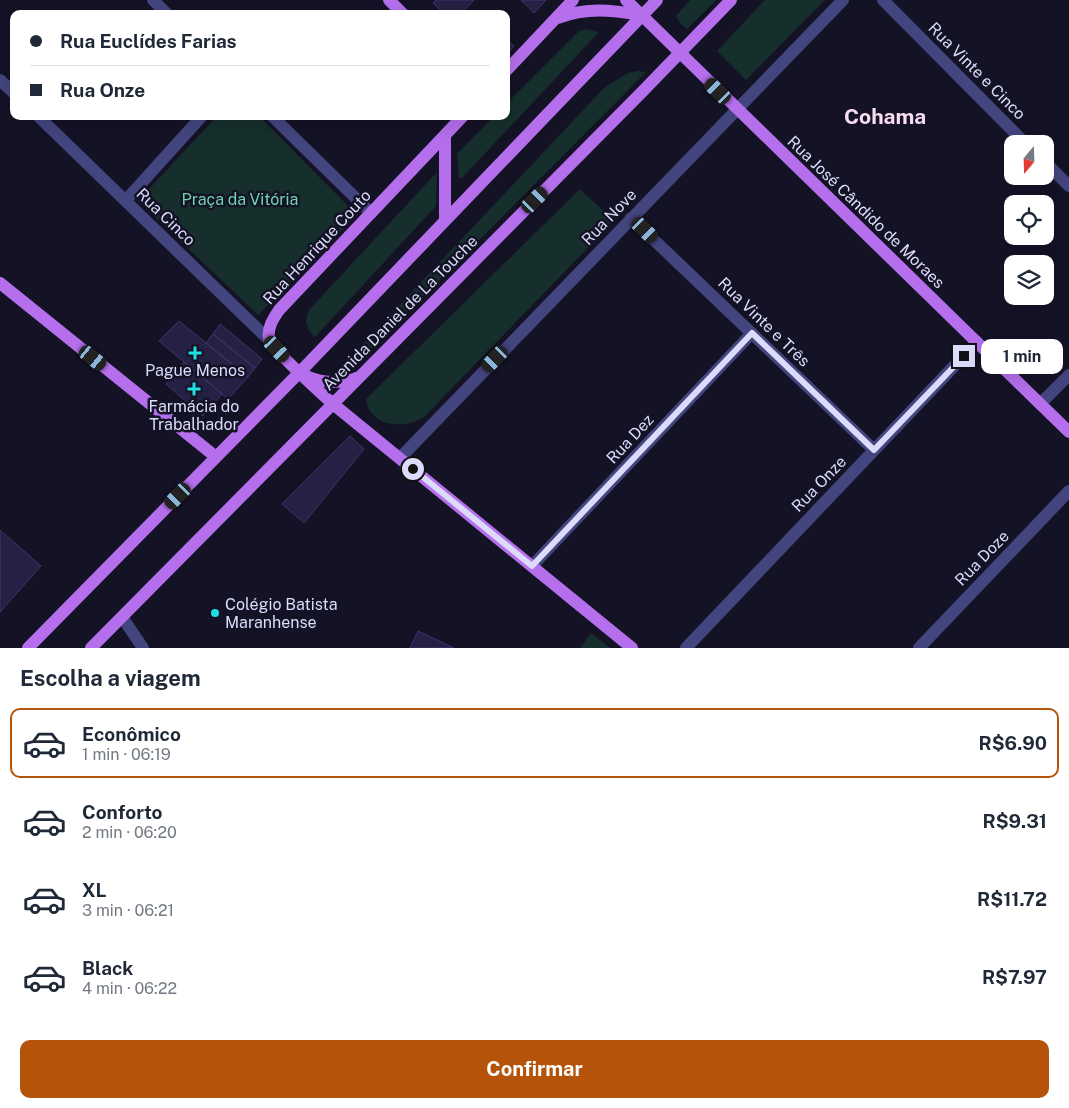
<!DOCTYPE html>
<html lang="pt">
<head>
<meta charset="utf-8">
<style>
	body { margin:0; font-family:"Public Sans",sans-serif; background:#f6f6f7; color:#1f2937; height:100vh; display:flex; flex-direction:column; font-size:19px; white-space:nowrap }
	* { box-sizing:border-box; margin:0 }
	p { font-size:16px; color:#747a83 }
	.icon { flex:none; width:28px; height:28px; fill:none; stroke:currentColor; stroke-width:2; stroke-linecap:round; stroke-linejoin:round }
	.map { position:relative; height:648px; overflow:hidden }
	.sheet { display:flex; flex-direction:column; background:#fff; flex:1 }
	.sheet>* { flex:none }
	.guide { position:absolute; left:10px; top:10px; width:500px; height:110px; border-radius:10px; box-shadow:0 5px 20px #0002; display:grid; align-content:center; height:110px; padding:0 20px; background:#fff }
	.needle { width:32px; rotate:199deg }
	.tools { position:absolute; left:1004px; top:135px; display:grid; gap:10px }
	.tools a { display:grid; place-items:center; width:50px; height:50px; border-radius:10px; background:#fff; box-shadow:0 5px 20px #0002; font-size:25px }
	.end { position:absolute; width:22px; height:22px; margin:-11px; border:6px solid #dcdbfb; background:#111; box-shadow:0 0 0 2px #111 }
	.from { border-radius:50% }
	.bubble { position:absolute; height:35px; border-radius:10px; background:#fff; box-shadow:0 5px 20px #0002; font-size:16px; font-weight:700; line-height:35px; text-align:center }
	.car { position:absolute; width:15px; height:30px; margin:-15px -8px; border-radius:6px; box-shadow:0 0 4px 1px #0007; background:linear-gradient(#222 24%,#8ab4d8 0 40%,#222 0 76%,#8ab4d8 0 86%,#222 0) }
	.guide b { display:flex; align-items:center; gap:18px; height:48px; font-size:19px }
	.guide b+b { border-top:1px solid #e0e1e3 }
	.guide i { width:12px; height:12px; background:#1f2937 }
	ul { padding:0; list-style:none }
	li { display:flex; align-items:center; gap:15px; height:70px; margin:0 10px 8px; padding:0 10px; border:2px solid transparent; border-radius:10px }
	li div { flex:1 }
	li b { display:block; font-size:19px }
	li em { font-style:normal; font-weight:700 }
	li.on { border-color:#b45309 }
	li>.icon { width:45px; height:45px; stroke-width:1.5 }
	h2 { padding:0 20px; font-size:22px; line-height:60px }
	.action { display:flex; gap:10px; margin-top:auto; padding:10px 20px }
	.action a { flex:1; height:58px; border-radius:10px; background:#b45309; color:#fff; font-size:20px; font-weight:700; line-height:58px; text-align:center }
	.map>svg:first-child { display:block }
	.green { fill:#162f2c }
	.building { fill:#252144; stroke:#3c366d }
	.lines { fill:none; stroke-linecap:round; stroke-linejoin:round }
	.minor { stroke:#43457f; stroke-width:12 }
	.major { stroke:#b56fed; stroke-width:12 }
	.route { stroke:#dcdbfb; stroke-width:6 }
	.poi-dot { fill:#1edfe3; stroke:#141225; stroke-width:2 }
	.labels { text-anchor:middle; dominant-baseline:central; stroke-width:5; stroke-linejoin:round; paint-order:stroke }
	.street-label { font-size:16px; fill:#dcdbfb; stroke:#141225 }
	.park-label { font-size:16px; fill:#6fd3b2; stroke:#141225 }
	.poi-label { font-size:16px; fill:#dcdbfb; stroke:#141225 }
	.district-label { font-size:21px; font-weight:bold; fill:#fbddf2; stroke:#141225 }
</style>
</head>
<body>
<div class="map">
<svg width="1069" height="648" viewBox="0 0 1069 648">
	<rect width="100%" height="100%" fill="#141225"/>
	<path class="green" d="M690,0H716L687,29L680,23L676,16Z
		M765,0H825L746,80L717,51Z
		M586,29L599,32L462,178H459L457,154L494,116H506V104L579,31Z
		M638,71L646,72L366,354L359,357L356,353L358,349L605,87L628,73Z
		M217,116H259L357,215L258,315L138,201Z
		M437,172L436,206L315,337C306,328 304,322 309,310Z
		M580,189L614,221L424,417C404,430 370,427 366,399Z
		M591,633L610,648H580Z"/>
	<path class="building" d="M436,0H474L461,14H444L433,3Z
		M521,0H546L534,13Z
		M506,38L514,46L506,55Z
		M179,321L248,377L228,399L159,341Z
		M220,324L262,359L255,368L213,334Z
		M213,334L255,368L248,377L206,343Z
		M184,362L222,394L203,416L166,384Z
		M350,436L364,449L304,523L282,504Z
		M0,530L41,566L0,612Z
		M418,631L454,648H410Z"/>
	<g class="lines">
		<path class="minor" d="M153,0L167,14
			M883,0L1026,144
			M0,80L14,93
			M38,116L270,341
			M272,116L371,213
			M1045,162L1069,186
			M126,200L202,116
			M631,218L874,450
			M1040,404L1069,375
			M400,458L843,0
			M532,566L752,333
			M122,617L143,648
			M686,648L977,342
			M919,648L1069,491"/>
		<path class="major" d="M389,0L403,14
			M626,0L1069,432
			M558,18C586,7 612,10 641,15
			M506,71L573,0
			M463,116L279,310C273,319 267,328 269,339C272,349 322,394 333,404L632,648
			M445,136V219
			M0,283L216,457
			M306,376C323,383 342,384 359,377
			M28,648L299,373L657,0
			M91,648L642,92L731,0"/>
	</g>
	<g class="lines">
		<path class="route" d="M413,469L532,566L752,333L874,450L964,356"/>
	</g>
	<g class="poi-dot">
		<path d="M192.5 345.5h5v5h5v5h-5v5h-5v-5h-5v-5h5z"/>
		<path d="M191.5 381.5h5v5h5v5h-5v5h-5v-5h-5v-5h5z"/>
		<circle cx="215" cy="613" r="5"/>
	</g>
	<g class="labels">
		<g class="street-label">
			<text transform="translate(977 71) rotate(45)">Rua Vinte e Cinco</text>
			<text transform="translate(866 212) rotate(44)">Rua José Cândido de Moraes</text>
			<text transform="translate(166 217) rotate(44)">Rua Cinco</text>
			<text transform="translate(609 217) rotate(-46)">Rua Nove</text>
			<text transform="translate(317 247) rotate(-47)">Rua Henrique Couto</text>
			<text transform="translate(400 313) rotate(-45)">Avenida Daniel de La Touche</text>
			<text transform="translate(764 322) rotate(44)">Rua Vinte e Três</text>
			<text transform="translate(630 439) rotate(-47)">Rua Dez</text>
			<text transform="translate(819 484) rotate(-46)">Rua Onze</text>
			<text transform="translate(982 558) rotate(-46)">Rua Doze</text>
		</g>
		<g class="park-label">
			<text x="240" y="199">Praça da Vitória</text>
		</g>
		<g class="poi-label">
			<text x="195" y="370">Pague Menos</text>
			<text x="194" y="406">Farmácia do<tspan x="194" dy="18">Trabalhador</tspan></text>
			<text x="225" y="604" text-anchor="start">Colégio Batista<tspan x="225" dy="18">Maranhense</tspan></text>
		</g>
		<g class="district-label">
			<text x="885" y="116">Cohama</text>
		</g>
	</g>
</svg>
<div class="tools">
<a><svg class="needle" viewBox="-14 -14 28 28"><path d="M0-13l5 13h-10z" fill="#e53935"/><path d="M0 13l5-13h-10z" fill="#747a83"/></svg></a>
<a><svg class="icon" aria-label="locate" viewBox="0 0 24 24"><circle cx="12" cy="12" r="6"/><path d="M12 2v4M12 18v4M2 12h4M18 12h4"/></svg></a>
<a><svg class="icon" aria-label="layers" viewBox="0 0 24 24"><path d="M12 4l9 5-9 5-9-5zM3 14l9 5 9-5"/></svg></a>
</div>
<i class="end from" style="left:413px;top:469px"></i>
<i class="end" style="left:964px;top:356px"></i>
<div class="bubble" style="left:981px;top:339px;width:82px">1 min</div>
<i class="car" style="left:718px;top:91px;rotate:314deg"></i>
<i class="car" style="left:535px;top:200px;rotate:45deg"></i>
<i class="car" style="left:645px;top:230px;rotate:134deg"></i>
<i class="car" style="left:277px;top:349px;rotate:137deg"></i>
<i class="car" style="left:93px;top:358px;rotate:129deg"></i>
<i class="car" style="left:495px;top:359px;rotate:224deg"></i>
<i class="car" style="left:178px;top:496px;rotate:224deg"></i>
<div class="guide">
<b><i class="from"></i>Rua Euclídes Farias</b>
<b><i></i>Rua Onze</b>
</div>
</div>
<section class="sheet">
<h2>Escolha a viagem</h2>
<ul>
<li class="on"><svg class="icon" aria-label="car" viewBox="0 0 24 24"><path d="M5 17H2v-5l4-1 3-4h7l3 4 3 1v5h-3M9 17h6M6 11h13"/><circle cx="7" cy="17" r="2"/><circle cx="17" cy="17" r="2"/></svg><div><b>Econômico</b><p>1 min · 06:19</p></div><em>R$6.90</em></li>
<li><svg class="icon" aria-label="car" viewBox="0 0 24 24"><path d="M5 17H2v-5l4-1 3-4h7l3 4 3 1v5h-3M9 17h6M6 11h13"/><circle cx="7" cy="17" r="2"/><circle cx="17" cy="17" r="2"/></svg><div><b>Conforto</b><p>2 min · 06:20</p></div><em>R$9.31</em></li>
<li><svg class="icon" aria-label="car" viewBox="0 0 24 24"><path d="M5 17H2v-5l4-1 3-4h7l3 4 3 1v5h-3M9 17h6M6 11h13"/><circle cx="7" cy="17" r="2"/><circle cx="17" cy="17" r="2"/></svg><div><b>XL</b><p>3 min · 06:21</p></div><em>R$11.72</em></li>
<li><svg class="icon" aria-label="car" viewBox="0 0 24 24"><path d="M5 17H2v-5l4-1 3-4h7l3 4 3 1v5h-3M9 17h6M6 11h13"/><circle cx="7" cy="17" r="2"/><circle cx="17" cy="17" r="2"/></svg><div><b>Black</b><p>4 min · 06:22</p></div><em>R$7.97</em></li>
</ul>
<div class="action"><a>Confirmar</a></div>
</section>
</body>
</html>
